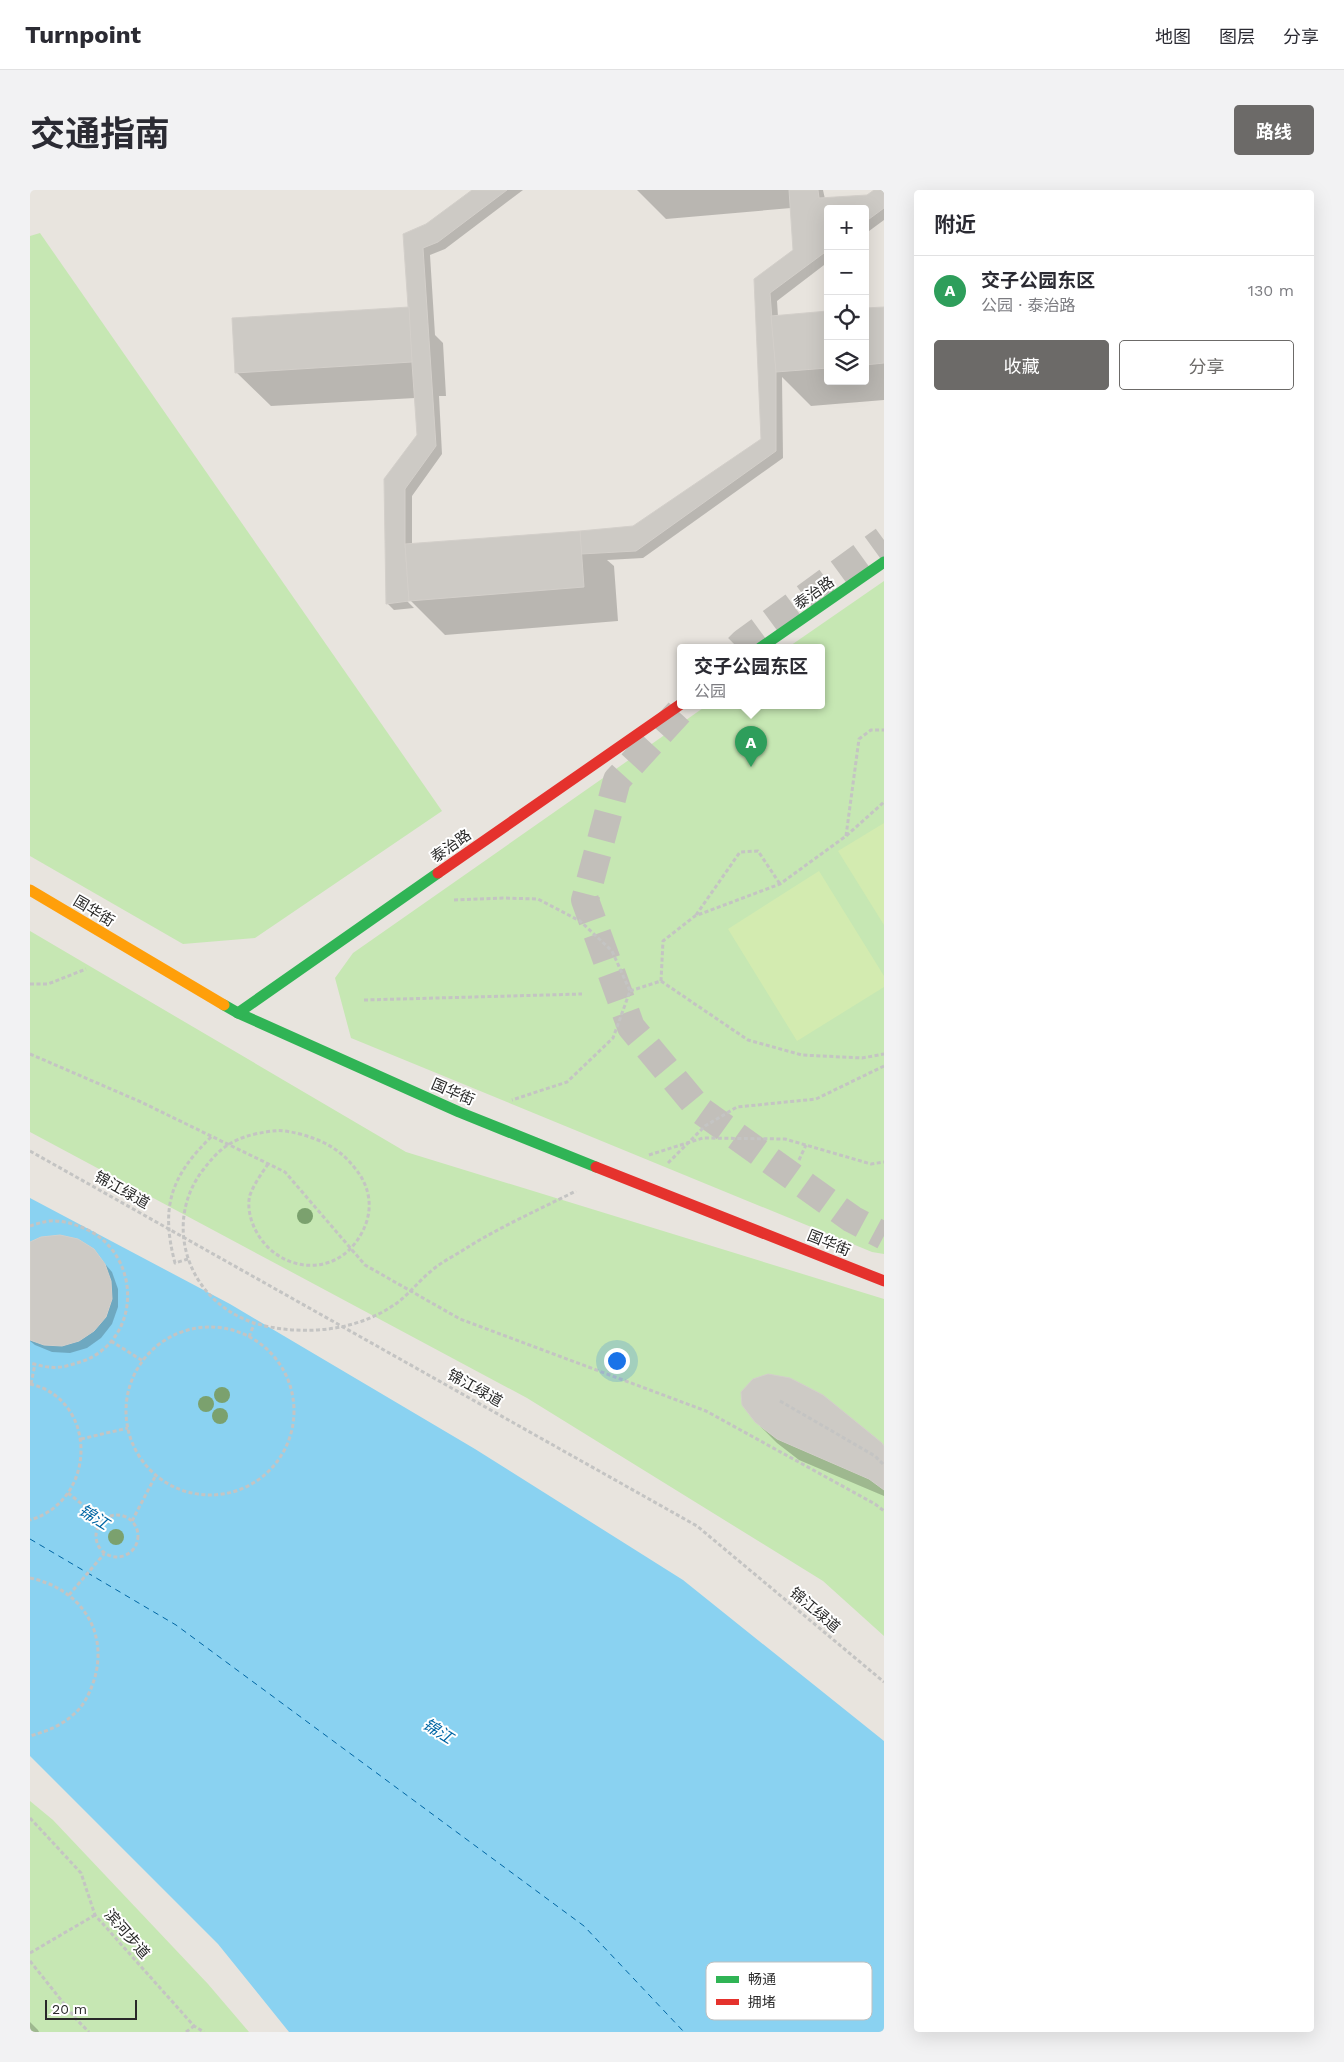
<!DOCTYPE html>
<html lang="zh">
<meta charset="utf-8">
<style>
body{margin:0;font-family:"Work Sans","Noto Sans SC",sans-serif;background:#f2f2f3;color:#2b2b33}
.controls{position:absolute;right:15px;top:15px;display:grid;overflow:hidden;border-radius:5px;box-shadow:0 5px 20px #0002}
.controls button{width:45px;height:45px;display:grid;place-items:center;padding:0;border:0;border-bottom:1px solid #e1e1e2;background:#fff;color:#2b2b33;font:25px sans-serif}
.scale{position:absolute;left:15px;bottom:12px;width:92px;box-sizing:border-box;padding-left:5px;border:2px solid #292929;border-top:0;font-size:14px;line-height:18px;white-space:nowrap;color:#292929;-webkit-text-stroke:4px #fff;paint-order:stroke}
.you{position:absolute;left:586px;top:1170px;width:18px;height:18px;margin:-12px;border:4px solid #fff;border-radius:50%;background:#1a73e8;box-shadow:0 0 0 8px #1a73e833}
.badge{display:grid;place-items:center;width:32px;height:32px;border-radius:50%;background:#6c6a68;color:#fff;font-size:16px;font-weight:700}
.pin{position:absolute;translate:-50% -41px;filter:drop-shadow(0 1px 2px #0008)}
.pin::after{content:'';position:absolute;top:26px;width:18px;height:15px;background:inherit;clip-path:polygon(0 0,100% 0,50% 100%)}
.popup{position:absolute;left:647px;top:454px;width:148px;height:65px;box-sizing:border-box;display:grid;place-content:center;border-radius:5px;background:#fff;filter:drop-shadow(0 1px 4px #0005);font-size:16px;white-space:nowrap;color:#7c7c81}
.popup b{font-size:19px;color:#2b2b33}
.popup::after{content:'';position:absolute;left:50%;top:100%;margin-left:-10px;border:10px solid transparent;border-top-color:#fff}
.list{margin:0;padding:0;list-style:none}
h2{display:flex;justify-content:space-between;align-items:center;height:65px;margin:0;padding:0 20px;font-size:21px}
h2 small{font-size:16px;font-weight:400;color:#7c7c81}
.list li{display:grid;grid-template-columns:32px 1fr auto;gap:15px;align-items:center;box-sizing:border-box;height:70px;padding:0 20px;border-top:1px solid #e1e1e2}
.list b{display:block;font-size:19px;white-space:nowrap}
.list p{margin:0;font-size:16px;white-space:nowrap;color:#7c7c81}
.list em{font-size:16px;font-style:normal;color:#7c7c81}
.actions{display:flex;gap:10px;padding:15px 20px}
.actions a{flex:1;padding:11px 0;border:1px solid #6c6a68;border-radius:5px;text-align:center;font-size:18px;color:#6c6a68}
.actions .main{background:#6c6a68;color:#fff}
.icon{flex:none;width:28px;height:28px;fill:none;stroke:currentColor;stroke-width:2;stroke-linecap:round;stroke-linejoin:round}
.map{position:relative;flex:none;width:854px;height:1842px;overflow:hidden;border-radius:5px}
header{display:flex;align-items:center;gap:30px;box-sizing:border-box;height:70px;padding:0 25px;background:#fff;border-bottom:1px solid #e1e1e2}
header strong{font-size:24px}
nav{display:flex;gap:28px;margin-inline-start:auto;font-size:18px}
.intro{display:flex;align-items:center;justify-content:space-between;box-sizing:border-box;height:120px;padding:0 30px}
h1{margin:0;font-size:35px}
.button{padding:12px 22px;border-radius:5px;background:#6c6a68;color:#fff;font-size:18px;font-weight:700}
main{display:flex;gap:30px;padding:0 30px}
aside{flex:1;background:#fff;border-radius:5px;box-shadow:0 5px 20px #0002}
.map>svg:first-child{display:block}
.green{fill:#c6e7b3}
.pitch{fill:#d3ebb0}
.water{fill:#8ad2f1}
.shadow{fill:#0003}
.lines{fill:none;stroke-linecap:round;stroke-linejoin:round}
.ferry{stroke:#0166a4;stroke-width:1;stroke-dasharray:6 5;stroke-linecap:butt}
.building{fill:#cdcac5;stroke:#d3cfca}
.secondary-tunnel{stroke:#c2bfba;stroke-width:28;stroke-dasharray:28 14;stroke-linecap:butt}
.path{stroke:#c4c4c3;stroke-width:3;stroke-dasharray:4 2.5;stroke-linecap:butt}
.fast{stroke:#30b455;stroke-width:11}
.slow{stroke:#ff9f0a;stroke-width:11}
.jam{stroke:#e5322d;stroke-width:11}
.tree{fill:#7ba16e}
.labels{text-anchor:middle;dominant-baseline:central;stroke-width:4;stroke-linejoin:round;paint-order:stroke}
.street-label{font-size:15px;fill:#292929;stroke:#fff}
.water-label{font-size:16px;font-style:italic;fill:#0166a4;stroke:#fff}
.key{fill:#fff;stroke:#bfbfbf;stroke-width:1}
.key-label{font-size:14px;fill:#292929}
</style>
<header>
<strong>Turnpoint</strong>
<nav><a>地图</a><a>图层</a><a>分享</a></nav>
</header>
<div class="intro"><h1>交通指南</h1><a class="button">路线</a></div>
<main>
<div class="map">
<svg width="854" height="1842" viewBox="0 0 854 1842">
<rect width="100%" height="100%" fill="#e8e4de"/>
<g class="green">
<path d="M10,43L412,621L225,748L153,754L0,666V46Z"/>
<path d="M854,391V1064L842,1062L321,848L305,788L323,763L676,516H791V458H757Z"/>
<path d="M0,741L376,962L854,1109V1446L793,1391L497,1208L0,942Z"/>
<path d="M0,1611L23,1630L178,1794L219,1842H0Z"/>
</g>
<g class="pitch">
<path d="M854,633V735L808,661Z"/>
<path d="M789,681L854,786V797L767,851L698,739Z"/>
</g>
<path class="water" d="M0,1008L200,1114L445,1259L653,1390L854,1551V1842H259L188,1754L0,1566Z"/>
<g class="shadow">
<path d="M444,0H493L415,59L400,65L405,145L413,153L416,206H409L412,264L382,306V355L604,338L732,250L725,89L764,60L761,18L636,29L607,0H793L795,9L838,6L846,0H854V30L835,44V19H798V72L747,111L748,127L798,123V191H835V119L854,118V210L781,216L752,187L753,268L613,368L577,370L584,376L588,431L415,445L380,410H376L384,418L364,420L357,413L356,289L388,246L385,208L241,216L206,182L380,118L397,35Z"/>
<path d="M0,1054L63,1060L82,1082L88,1099V1117L82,1134L71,1148L57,1158L40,1163L22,1162L5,1155L0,1151Z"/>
<path d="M726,1232L854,1257V1306L769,1270L747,1253Z"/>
<path d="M0,1832L8,1840L9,1842H0Z"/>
</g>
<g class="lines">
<path class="ferry" d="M0,1349L146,1435L554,1736L654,1842"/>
</g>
<g class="building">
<path d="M442,0H477L408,52L393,58L406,256L375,299V354L379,411L356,414L354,289L387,245L373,44L396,34Z"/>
<path d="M759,0H788L789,8L837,5L844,0H854V18L835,32V19H798V60L740,103L746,182V261L606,361L551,364L550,341L603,336L731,249L724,89L763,60Z"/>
<path d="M379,117L382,172L205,183L202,128Z"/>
<path d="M854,117V173L835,175V118Z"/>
<path d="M798,121V178L746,182L741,126Z"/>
<path d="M550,341L554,397L379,411L375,354Z"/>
<path d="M30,1045L48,1049L64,1059L75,1074L81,1091L82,1109L76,1127L64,1141L49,1151L32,1156L14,1155L0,1150V1052L11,1047Z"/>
<path d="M738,1184L760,1188L793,1205L852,1253L854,1256V1300L839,1289L747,1249L725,1232L712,1215L711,1202L723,1189Z"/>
</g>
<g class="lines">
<g class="secondary-tunnel">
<path d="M708,458L714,452L854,350"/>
<path d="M649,522L587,590L555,710L601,837L670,920L822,1029L854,1046"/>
</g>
<g class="path">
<path d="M816,646L829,549L841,540H854"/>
<path d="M424,710L473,708L508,709L550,731L582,761L600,801L583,848L537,892L482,910"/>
<path d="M666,725L710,662L728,661L750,694"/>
<path d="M631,791L718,850L772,865L832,868L854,864"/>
<path d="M0,794H18L56,779"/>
<path d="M600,801L631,791L633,751L665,726L750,694L816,646L854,612"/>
<path d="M334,810L552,804"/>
<path d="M0,864L111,912L255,982L335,1075L430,1129L676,1221L845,1314L854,1321"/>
<path d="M0,961L667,1336L854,1492"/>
<path d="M619,965L673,948L755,949L841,974L854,972"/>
<path d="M769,970L776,955"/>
<path d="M638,973L675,936L707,917L786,909L854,876"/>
<path d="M238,974C232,983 224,994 220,1005C217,1015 220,1029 225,1039C246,1082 304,1090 330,1046C344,1023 342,998 324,977C310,959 292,950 270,944C249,939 246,940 225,944C200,950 188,960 173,980C138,1025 151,1090 199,1121C219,1134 243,1139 266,1140C302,1142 337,1134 367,1113C379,1104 388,1092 400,1082C411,1072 426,1065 438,1057C472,1036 510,1019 546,1001"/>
<path d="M0,1036C6,1034 12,1032 19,1031C31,1030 45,1034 56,1039C110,1064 113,1145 56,1170C44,1174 31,1179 19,1177C13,1177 6,1174 0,1173"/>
<path d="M158,1069L145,1073C130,1016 141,986 182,946"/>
<circle cx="180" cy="1221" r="84"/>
<path d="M219,1147L224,1134"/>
<path d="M81,1151L113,1171"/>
<path d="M0,1194C68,1209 68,1310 0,1330"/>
<path d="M1,1194L5,1174"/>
<path d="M750,1211L845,1266L854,1275"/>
<path d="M51,1249L98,1238"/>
<path d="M38,1303L72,1330"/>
<circle cx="87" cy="1346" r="21"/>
<path d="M102,1331L126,1285"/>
<path d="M0,1388C48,1398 78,1438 65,1487C61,1500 55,1515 44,1524C31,1536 17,1541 0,1546"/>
<path d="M39,1405L74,1364"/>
<path d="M0,1628L51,1683L65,1725L164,1836L174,1842"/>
<path d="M0,1763L65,1725"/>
<path d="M0,1771L47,1830L59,1842"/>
<path d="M156,1842L164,1836"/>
</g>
<g class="fast">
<path d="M730,458L854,372"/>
<path d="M194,815L208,823L429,922L566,977"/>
<path d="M208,823L408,683"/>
</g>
<path class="slow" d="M0,700L194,815"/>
<g class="jam">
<path d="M408,683L651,514"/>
<path d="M566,977L854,1091"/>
</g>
</g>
<g class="tree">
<circle cx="275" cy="1026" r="8"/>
<circle cx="192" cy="1205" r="8"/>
<circle cx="176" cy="1214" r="8"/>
<circle cx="190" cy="1226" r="8"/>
<circle cx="86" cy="1347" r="8"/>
</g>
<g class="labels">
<g class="street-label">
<text transform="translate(784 403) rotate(-35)">泰治路</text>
<text transform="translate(421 656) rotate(-35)">泰治路</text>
<text transform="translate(64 721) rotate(31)">国华街</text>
<text transform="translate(423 902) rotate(23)">国华街</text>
<text transform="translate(92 1000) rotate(29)">锦江绿道</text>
<text transform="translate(799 1053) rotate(22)">国华街</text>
<text transform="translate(445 1198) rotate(29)">锦江绿道</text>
<text transform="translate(785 1420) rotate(40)">锦江绿道</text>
<text transform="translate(97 1744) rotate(49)">滨河步道</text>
</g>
<g class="water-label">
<text transform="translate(64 1327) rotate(32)">锦江</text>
<text transform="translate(408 1541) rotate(32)">锦江</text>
</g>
</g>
<rect x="676" y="1772" width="166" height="58" rx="8" class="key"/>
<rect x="686" y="1786" width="23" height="7" fill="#30b455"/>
<rect x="686" y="1809" width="23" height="6" fill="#e5322d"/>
<g class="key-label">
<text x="718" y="1794">畅通</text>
<text x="718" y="1817">拥堵</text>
</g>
</svg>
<div class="controls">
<button>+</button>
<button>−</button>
<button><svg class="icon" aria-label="locate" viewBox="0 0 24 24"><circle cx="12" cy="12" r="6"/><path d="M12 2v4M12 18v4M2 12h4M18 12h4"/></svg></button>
<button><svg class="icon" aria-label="layers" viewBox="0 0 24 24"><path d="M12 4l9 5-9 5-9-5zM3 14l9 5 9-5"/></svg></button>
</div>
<div class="scale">20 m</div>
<div class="you"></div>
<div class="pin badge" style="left:721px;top:577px;background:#2e9e5b">A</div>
<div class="popup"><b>交子公园东区</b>公园</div>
</div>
<aside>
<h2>附近<small></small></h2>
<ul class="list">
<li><span class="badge" style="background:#2e9e5b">A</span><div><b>交子公园东区</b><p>公园 · 泰治路</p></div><em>130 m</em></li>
</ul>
<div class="actions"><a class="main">收藏</a><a>分享</a></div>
</aside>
</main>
